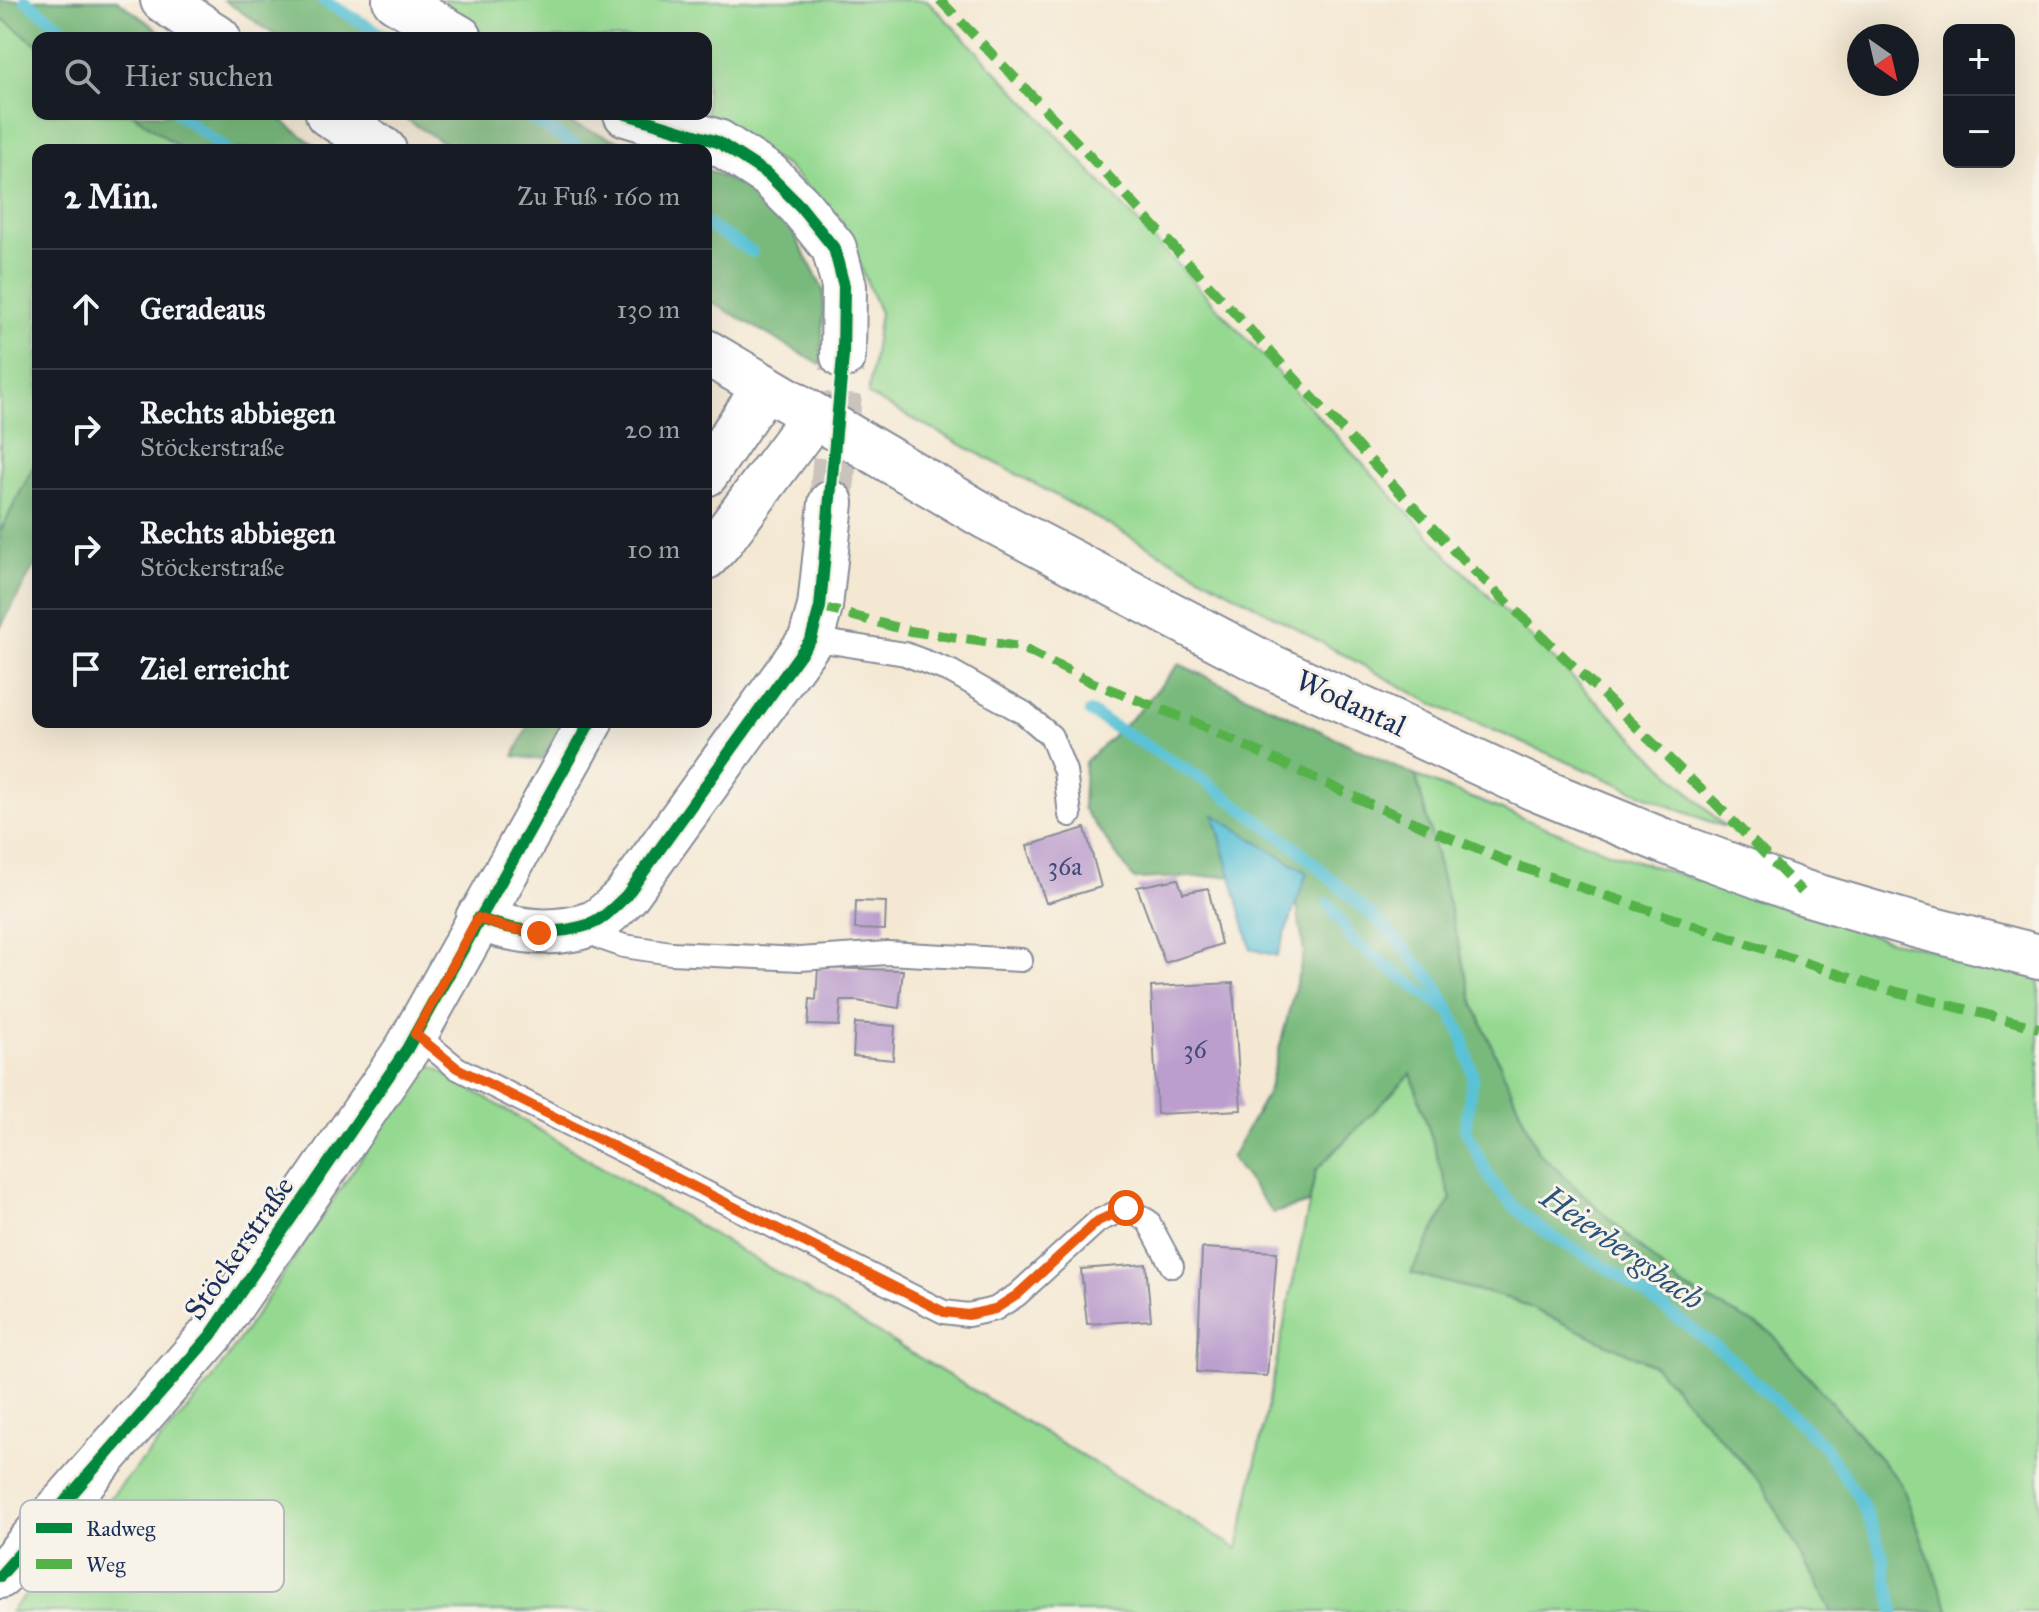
<!DOCTYPE html>
<html lang="de">
<meta charset="utf-8">
<style>
body{margin:0;font-family:"IM FELL Great Primer",serif;background:#20242c;color:#f1f3f6}
.controls{position:absolute;right:24px;top:24px;display:grid;overflow:hidden;border-radius:16px;box-shadow:0 8px 32px #0002}
.controls button{width:72px;height:72px;display:grid;place-items:center;padding:0;border:0;border-bottom:2px solid #363941;background:#171b24;color:#f1f3f6;font:40px sans-serif}
.compass{position:absolute;left:1847px;top:24px;width:72px;height:72px;border-radius:50%;background:#171b24;box-shadow:0 8px 32px #0002;rotate:146deg}
.stop{position:absolute;width:24px;height:24px;margin:-18px;border:6px solid #ea580c;border-radius:50%;background:#fff}
.stop.end{background:#ea580c;border-color:#fff;box-shadow:0 2px 8px #0008}
.list{margin:0;padding:0;list-style:none}
h2{display:flex;justify-content:space-between;align-items:center;height:104px;margin:0;padding:0 32px;font-size:34px}
h2 small{font-size:26px;font-weight:400;color:#9ea1a6}
.list li{display:grid;grid-template-columns:52px 1fr auto;gap:24px;align-items:center;box-sizing:border-box;height:120px;padding:0 32px;border-top:2px solid #363941}
.list b{display:block;font-size:30px;white-space:nowrap}
.list p{margin:0;font-size:26px;white-space:nowrap;color:#9ea1a6}
.list em{font-size:26px;font-style:normal;color:#9ea1a6}
.icon{flex:none;width:44px;height:44px;fill:none;stroke:currentColor;stroke-width:2;stroke-linecap:round;stroke-linejoin:round}
.map{position:relative;flex:none;width:2039px;height:1612px;overflow:hidden}
.search{position:absolute;background:#171b24;box-shadow:0 8px 32px #0002;left:32px;top:32px;width:680px;height:88px;display:flex;align-items:center;gap:20px;box-sizing:border-box;padding:0 28px;border-radius:16px;color:#9ea1a6;font-size:30px}
.panel{position:absolute;background:#171b24;box-shadow:0 8px 32px #0002;left:32px;top:144px;width:680px;height:584px;border-radius:16px}
.map>svg:first-child{display:block}
.green{fill:#95d991;stroke:#588478;stroke-width:2}
.forest{fill:#78b97b;stroke:#4a746c;stroke-width:2}
.water{fill:#5ac2d7;stroke:#3a789a;stroke-width:2}
.lines{fill:none;stroke-linecap:round;stroke-linejoin:round}
.stream{stroke:#5ac2d7;stroke-width:12}
.building{fill:#bb9ece}
.street-tunnel{stroke:#c9c3bc;stroke-width:44;stroke-dasharray:44 22;stroke-linecap:butt}
.lane-casing{stroke:#888c98;stroke-width:26}
.street-casing{stroke:#888c98;stroke-width:48}
.secondary-casing{stroke:#888c98;stroke-width:48}
.lane{stroke:#fff;stroke-width:22}
.street{stroke:#fff;stroke-width:44}
.secondary{stroke:#fff;stroke-width:44}
.quiet{stroke:#55b248;stroke-width:10;stroke-dasharray:20 10;stroke-linecap:butt}
.cycleway-casing{stroke:#f7f3e8;stroke-width:17}
.cycleway{stroke:#00873e;stroke-width:12}
.route{stroke:#ea580c;stroke-width:10}
.labels{text-anchor:middle;dominant-baseline:central;stroke-width:6;stroke-linejoin:round;paint-order:stroke}
.number-label{font-size:26px;fill:#434b7a}
.street-label{font-size:30px;fill:#1b2f5e;stroke:#f7f3e8}
.water-label{font-size:32px;font-style:italic;fill:#2b547c;stroke:#f7f3e8}
.key{fill:#f7f3e8;stroke:#b5b8bf;stroke-width:2}
.key-label{font-size:22px;fill:#1b2f5e}
</style>
<div class="map">
<svg width="2039" height="1612" viewBox="0 0 2039 1612">
<rect width="100%" height="100%" fill="#f7f3e8"/>
<filter id="ink" filterUnits="userSpaceOnUse"><feTurbulence type="fractalNoise" baseFrequency=".0125" numOctaves="2"/><feDisplacementMap in="SourceGraphic" scale="16" xChannelSelector="R" yChannelSelector="G"/><feConvolveMatrix kernelMatrix="1 2 1 2 8 2 1 2 1" color-interpolation-filters="sRGB"/></filter>
<filter id="wash" filterUnits="userSpaceOnUse"><feTurbulence type="fractalNoise" baseFrequency=".006" numOctaves="4" result="noise"/><feDisplacementMap in="SourceGraphic" scale="32" xChannelSelector="R" yChannelSelector="G"/><feGaussianBlur stdDeviation="1.8" result="paint"/><feColorMatrix in="noise" values="0 0 0 0 0 0 0 0 0 0 0 0 0 0 0 0 0 1.4 0 .05"/><feComposite in="paint" operator="in"/></filter>
<g filter="url(#wash)">
<rect width="100%" height="100%" fill="#f4e8d3"/>
<g class="green">
<path d="M419,0H927L1029,105L1451,559L1725,827L1679,810L1433,704L1024,478L868,395L880,313L842,222L785,165L683,114H706V38H484Z"/>
<path d="M0,17L38,45V114H133L183,150H38V458L0,532Z"/>
<path d="M1416,776L1611,853L1891,941L2039,971V1612H1949L1901,1483L1769,1331L1681,1286L1538,1152L1474,1005Z"/>
<path d="M426,1062L1238,1549L1316,1170L1411,1073L1451,1199L1411,1273L1514,1300L1655,1366L1762,1484L1832,1612H10L208,1386Z"/>
</g>
<g class="forest">
<path d="M0,0H117L169,38H38V45L0,17Z"/>
<path d="M224,0H328L390,38H279Z"/>
<path d="M133,114H273L321,150H183Z"/>
<path d="M398,114H544L644,150H455Z"/>
<path d="M706,169L750,190L791,228L824,291L821,365L706,299Z"/>
<path d="M38,458V559L0,628V532Z"/>
<path d="M1179,664L1416,776L1474,1005L1538,1152L1681,1286L1769,1331L1901,1483L1949,1612H1832L1762,1484L1655,1366L1514,1300L1411,1273L1451,1199L1411,1074L1316,1170L1309,1203L1273,1213L1231,1158L1268,1092L1304,953L1293,878L1224,876L1134,879L1083,808L1085,762L1140,710Z"/>
<path d="M530,722H562L542,760L514,756Z"/>
</g>
<path class="water" d="M1214,815L1307,873L1277,956L1251,949Z"/>
<g class="lines">
<g class="stream">
<path d="M25,0L76,38"/>
<path d="M322,0L389,38"/>
<path d="M178,114L227,150"/>
<path d="M523,114L583,150"/>
<path d="M706,224L752,252"/>
<path d="M1090,712L1202,779L1299,850L1388,930L1435,983L1462,1034L1473,1076L1465,1129L1492,1182L1514,1207L1545,1232L1619,1275L1727,1355L1824,1446L1861,1501L1882,1553L1894,1612"/>
<path d="M1328,903L1354,942L1446,1009"/>
</g>
</g>
<g id="blocks">
<g class="building">
<path d="M1085,828L1101,887L1046,903L1027,846Z"/>
<path d="M1178,879L1183,893L1208,888L1221,944L1165,963L1137,887Z"/>
<path d="M856,901L886,902L885,930L855,929Z"/>
<path d="M818,968L903,970L899,1008L857,1001H841L839,1026L808,1025L810,999L816,1000Z"/>
<path d="M1233,983L1241,1110L1157,1114L1151,987Z"/>
<path d="M855,1023L895,1026L893,1060L853,1056Z"/>
<path d="M1202,1248L1277,1252L1267,1376L1197,1372Z"/>
<path d="M1146,1264L1151,1320L1087,1324L1081,1269Z"/>
</g>
</g>
</g>
<g filter="url(#ink)">
<use href="#blocks" fill-opacity="0" stroke="#888c98" stroke-width="2"/>
<g class="lines">
<path class="street-tunnel" d="M831,503L843,356"/>
<defs>
<g id="lane">
<path d="M811,639L905,654L952,672L1024,713L1051,736L1065,771L1070,815"/>
<path d="M593,923L601,938L624,946L671,953L800,959L887,953L1021,960"/>
<path d="M415,1034L457,1068L944,1312L968,1315L995,1309L1017,1295L1098,1221L1126,1208L1148,1221L1172,1266"/>
</g>
<g id="street">
<path d="M395,0L460,38"/>
<path d="M626,114L718,142L769,175L800,206L834,248L844,286L843,356"/>
<path d="M478,918C515,932 553,937 591,924C603,920 616,905 626,896L811,639L820,607L831,503"/>
</g>
<g id="secondary">
<path d="M163,0L218,38"/>
<path d="M328,114L384,150"/>
<path d="M706,352L986,517L1267,665L1534,788L1661,840L1802,892L1914,925L2039,957"/>
<path d="M706,474L764,388"/>
<path d="M706,557L720,542L813,417"/>
<path d="M0,1576L211,1335L407,1049L590,722"/>
</g>
</defs>
<use href="#lane" class="lane-casing"/>
<use href="#street" class="street-casing"/>
<use href="#secondary" class="secondary-casing"/>
<use href="#lane" class="lane"/>
<use href="#street" class="street"/>
<use href="#secondary" class="secondary"/>
<g class="quiet">
<path d="M940,0L1086,152L1455,552L1714,802L1802,892"/>
<path d="M820,607L910,631L1020,647L1091,682L1196,723L1370,804L1518,866L1874,986L2039,1028"/>
</g>
<defs>
<g id="cycleway">
<path d="M478,918C515,932 553,937 591,924C603,920 616,905 626,896L811,639L820,607L843,356L844,286L834,248L800,206L769,175L718,142L626,114"/>
<path d="M0,1576L211,1335L407,1049L590,722"/>
</g>
</defs>
<use href="#cycleway" class="cycleway-casing"/>
<use href="#cycleway" class="cycleway"/>
</g>
</g>
<g class="lines" filter="url(#ink)">
<path class="route" d="M539,933L503,927L478,918L415,1034L457,1068L944,1312L968,1315L995,1309L1017,1295L1098,1221L1126,1208"/>
</g>
<g class="labels">
<g class="number-label">
<text x="1065" y="866">36a</text>
<text x="1195" y="1049">36</text>
</g>
<g class="street-label">
<text transform="translate(1351 703) rotate(25)">Wodantal</text>
<text transform="translate(239 1248) rotate(-55)">Stöckerstraße</text>
</g>
<g class="water-label">
<text transform="translate(1622 1248) rotate(35)">Heierbergsbach</text>
</g>
</g>
<rect x="20" y="1500" width="264" height="92" rx="12" class="key"/>
<rect x="36" y="1523" width="36" height="10" fill="#00873e"/>
<rect x="36" y="1559" width="36" height="10" fill="#55b248"/>
<g class="key-label">
<text x="86" y="1536">Radweg</text>
<text x="86" y="1572">Weg</text>
</g>
</svg>
<div class="controls">
<button>+</button>
<button>−</button>
</div>
<svg class="compass" viewBox="-18 -18 36 36"><path d="M0-13l5 13h-10z" fill="#e53935"/><path d="M0 13l5-13h-10z" fill="#9ea1a6"/></svg>
<div class="stop" style="left:1126px;top:1208px"></div>
<div class="stop end" style="left:539px;top:933px"></div>
<div class="search"><svg class="icon" aria-label="search" viewBox="0 0 24 24"><circle cx="10" cy="10" r="6"/><path d="M15 15l6 6"/></svg>Hier suchen</div>
<section class="panel">
<h2>2 Min.<small>Zu Fuß · 160 m</small></h2>
<ul class="list">
<li><svg class="icon" aria-label="ahead" viewBox="0 0 24 24"><path d="M12 20V5M6 11l6-6 6 6"/></svg><div><b>Geradeaus</b></div><em>130 m</em></li>
<li><svg class="icon" aria-label="right" viewBox="0 0 24 24"><path d="M7 20v-9h11M14 6l5 5-5 5"/></svg><div><b>Rechts abbiegen</b><p>Stöckerstraße</p></div><em>20 m</em></li>
<li><svg class="icon" aria-label="right" viewBox="0 0 24 24"><path d="M7 20v-9h11M14 6l5 5-5 5"/></svg><div><b>Rechts abbiegen</b><p>Stöckerstraße</p></div><em>10 m</em></li>
<li><svg class="icon" aria-label="arrive" viewBox="0 0 24 24"><path d="M6 21V4h12l-3 4 3 4H6"/></svg><div><b>Ziel erreicht</b></div></li>
</ul>
</section>
</div>
